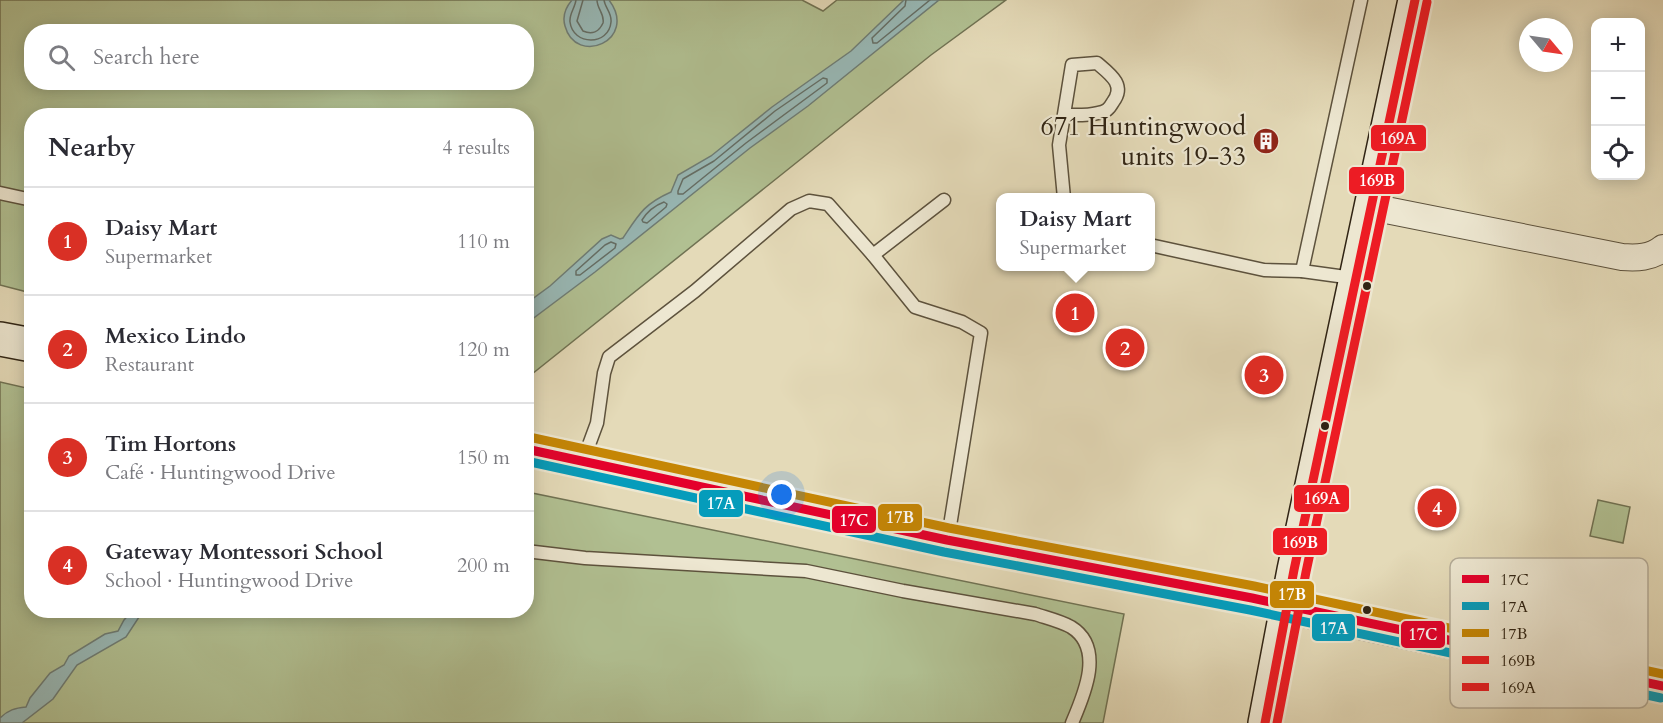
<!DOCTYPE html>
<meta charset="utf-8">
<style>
body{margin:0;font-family:Cardo,serif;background:#f2f2f3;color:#2b2b33}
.controls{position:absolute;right:18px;top:18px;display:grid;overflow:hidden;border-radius:12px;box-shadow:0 3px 15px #0003}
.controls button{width:54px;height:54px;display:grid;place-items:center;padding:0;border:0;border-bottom:2px solid #e1e1e2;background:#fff;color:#2b2b33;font:30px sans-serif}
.compass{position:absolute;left:1519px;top:18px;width:54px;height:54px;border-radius:50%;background:#fff;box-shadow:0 3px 15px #0003;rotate:119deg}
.you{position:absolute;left:782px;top:495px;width:21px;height:21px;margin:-15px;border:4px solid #fff;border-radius:50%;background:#1a73e8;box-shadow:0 0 0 9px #1a73e833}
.badge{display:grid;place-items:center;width:39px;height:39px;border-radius:50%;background:#d93025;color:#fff;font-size:20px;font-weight:700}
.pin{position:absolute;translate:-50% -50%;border:3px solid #fff;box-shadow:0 2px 6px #0006}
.popup{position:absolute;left:996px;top:193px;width:159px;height:78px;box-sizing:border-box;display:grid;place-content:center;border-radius:12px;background:#fff;filter:drop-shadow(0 2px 4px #0005);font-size:20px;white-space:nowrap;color:#7c7c81}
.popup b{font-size:22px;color:#2b2b33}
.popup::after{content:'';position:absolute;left:50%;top:100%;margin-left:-12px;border:12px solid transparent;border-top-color:#fff}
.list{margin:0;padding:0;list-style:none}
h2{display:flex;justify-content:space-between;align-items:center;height:78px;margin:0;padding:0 24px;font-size:26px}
h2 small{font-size:20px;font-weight:400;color:#7c7c81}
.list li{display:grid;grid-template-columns:39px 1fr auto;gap:18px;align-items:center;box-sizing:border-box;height:108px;padding:0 24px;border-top:2px solid #e1e1e2}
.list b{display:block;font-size:22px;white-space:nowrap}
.list p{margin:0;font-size:20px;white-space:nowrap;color:#7c7c81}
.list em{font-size:20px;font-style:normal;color:#7c7c81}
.icon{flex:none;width:33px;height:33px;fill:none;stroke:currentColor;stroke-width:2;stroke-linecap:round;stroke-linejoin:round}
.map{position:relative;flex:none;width:1663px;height:723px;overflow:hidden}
.search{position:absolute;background:#fff;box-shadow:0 3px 15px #0003;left:24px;top:24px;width:510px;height:66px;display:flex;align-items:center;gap:15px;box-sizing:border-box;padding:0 21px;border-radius:24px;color:#7c7c81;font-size:22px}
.panel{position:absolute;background:#fff;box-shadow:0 3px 15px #0003;left:24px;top:108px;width:510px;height:510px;border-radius:24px}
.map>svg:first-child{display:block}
.green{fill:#b1c092;stroke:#707253;stroke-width:1.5;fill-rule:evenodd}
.water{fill:#98b9b7;stroke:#6e7d76;stroke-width:1.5}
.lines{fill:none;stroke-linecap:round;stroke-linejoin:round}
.shore{stroke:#646e66;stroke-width:1.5}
.lane-casing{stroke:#5d523d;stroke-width:15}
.street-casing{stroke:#5d523d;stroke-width:28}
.secondary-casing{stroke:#302414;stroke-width:36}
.lane{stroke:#ede7d1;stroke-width:12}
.street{stroke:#ede7d1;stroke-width:26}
.secondary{stroke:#ede7d1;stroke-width:33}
.bus-1-casing{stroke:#ede7d1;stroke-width:14}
.bus-2-casing{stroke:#ede7d1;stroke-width:14}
.bus-3-casing{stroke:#ede7d1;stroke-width:14}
.bus-4-casing{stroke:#ede7d1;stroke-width:14}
.bus-5-casing{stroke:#ede7d1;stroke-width:14}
.bus-1{stroke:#e4002b;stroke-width:9}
.bus-2{stroke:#059cbb;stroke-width:9}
.bus-3{stroke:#c58605;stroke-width:9}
.bus-4{stroke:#ed1c24;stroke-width:9}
.bus-5{stroke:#ed1c24;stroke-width:9}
.bus-dot{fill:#302414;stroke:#ede7d1;stroke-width:2}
.labels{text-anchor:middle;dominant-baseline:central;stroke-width:4.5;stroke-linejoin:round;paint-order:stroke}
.poi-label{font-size:26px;fill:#302414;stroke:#ede7d1;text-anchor:end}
.key{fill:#ede7d1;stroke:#b4ac98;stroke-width:1.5}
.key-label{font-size:16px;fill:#302414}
.line-badge{stroke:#ede7d1;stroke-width:2}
.badge-label{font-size:16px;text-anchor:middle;font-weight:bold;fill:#fff}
</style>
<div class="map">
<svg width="1663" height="723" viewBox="0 0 1663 723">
<rect width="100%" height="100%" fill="#e4dab8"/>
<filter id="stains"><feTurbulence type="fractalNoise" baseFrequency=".00333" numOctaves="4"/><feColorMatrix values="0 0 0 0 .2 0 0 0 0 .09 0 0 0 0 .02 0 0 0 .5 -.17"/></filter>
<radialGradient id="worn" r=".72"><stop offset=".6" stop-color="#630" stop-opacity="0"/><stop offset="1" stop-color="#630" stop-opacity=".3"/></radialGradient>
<g class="green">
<path d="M0,0H802L823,11L837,0H1006L931,55L527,378L526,116H32L31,293L0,285ZM32,32H526V82H32Z"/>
<path d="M0,382L31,389L32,610H526L527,492L1124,614L1103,723H0Z"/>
<path d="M1598,500L1630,507L1623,543L1590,536Z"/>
</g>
<g class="water">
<path d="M572,0H609C639,40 576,67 565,26C562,16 566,7 572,0Z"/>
<path d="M904,0H939L808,106L750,148L595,272L527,323V303L550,286L602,239L611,235L620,239L623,238C639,214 644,204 671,192L678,175L711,156L772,107L851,51Z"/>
<path d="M132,611H143L126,637L77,665L53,699L22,723H0V718C8,710 15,708 26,707L30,698L50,673L64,665L69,656L105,634L118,631L124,620Z"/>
</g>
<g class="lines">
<g class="shore">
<path d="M576,0C575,8 569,14 570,22C573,46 609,46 611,22C612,13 605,8 604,0"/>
<path d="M583,0L577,21L583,31C592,35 599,32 603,23C605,14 597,9 597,0"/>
<path d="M906,0L905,6L872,38L873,43H877L930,0"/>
<path d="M823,78L827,79V83L746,143L683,194H678V191L683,179L714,161L775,111Z"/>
<path d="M664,202L667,204L666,207L647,223L643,222L642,220C647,212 656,205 664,202Z"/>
<path d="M611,242L616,244L615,248L580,275H576V271L605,245Z"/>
</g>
<defs>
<g id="lane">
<path d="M1064,115C1075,115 1087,116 1098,113C1106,112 1109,109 1113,102C1126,85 1110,74 1097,63L1072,65L1059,145L1064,198"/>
<path d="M0,193L32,200"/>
<path d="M1150,245L1264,270L1302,271"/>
<path d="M873,255L944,200"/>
<path d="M1353,278L1302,271L1361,0"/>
<path d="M583,461L597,423L604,373L609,357L695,291L791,209L809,201L828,204L873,255L915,307L962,322L981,333L948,538"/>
<path d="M526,551L585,558L806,571L903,591L1035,614C1047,618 1060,621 1071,627C1105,648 1084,695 1072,723"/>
</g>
<path id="street" d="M1371,207L1622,257C1637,258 1651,258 1663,248"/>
<g id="secondary">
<path d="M0,339L32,345"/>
<path d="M526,449L947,540L1252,598L1326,615L1663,686"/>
<path d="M1265,723L1294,570L1415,0"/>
</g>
</defs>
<use href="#lane" class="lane-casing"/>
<use href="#street" class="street-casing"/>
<use href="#secondary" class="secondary-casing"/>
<use href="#lane" class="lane"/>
<use href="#street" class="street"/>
<use href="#secondary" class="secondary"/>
<defs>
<path id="bus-1" d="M526,449L947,540L1252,598L1663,686"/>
<path id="bus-2" d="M526,461L944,552L1250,610L1661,698"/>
<path id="bus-3" d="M529,437L949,528L1254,586L1663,674"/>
<path id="bus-4" d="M1265,723L1294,570L1415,0"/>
<path id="bus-5" d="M1277,723L1306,572L1427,2"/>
</defs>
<use href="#bus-1" class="bus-1-casing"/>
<use href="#bus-2" class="bus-2-casing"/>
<use href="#bus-3" class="bus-3-casing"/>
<use href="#bus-4" class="bus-4-casing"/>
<use href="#bus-5" class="bus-5-casing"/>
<use href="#bus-1" class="bus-1"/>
<use href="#bus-2" class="bus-2"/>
<use href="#bus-3" class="bus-3"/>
<use href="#bus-4" class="bus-4"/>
<use href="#bus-5" class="bus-5"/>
</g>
<defs>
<symbol id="building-disc" viewBox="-11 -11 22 22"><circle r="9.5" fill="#8f2418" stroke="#ede7d1"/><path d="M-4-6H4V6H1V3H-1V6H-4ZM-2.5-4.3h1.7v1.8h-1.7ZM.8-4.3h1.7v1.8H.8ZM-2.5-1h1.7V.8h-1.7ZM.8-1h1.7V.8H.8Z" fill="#fff"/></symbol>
</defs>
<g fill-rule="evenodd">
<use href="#building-disc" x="1251" y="126" width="30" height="30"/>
</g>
<g class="bus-dot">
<circle cx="1367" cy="286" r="5"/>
<circle cx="1325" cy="426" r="5"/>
<circle cx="1367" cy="610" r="5"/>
</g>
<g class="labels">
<g class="poi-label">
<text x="1246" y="126">671 Huntingwood<tspan x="1246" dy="30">units 19-33</tspan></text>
</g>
</g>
<rect x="1450" y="558" width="198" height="150" rx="9" class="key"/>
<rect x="1462" y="575" width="27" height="8" fill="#e4002b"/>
<rect x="1462" y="602" width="27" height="8" fill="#059cbb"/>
<rect x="1462" y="629" width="27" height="8" fill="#c58605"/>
<rect x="1462" y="656" width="27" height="8" fill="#ed1c24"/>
<rect x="1462" y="683" width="27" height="8" fill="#ed1c24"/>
<g class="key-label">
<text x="1500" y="585">17C</text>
<text x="1500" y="612">17A</text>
<text x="1500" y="639">17B</text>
<text x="1500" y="666">169B</text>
<text x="1500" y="693">169A</text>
</g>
<g class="line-badge">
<rect x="1370" y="124" width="57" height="28" rx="6" fill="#ed1c24"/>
<rect x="1348" y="166" width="57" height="29" rx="6" fill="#ed1c24"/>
<rect x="1293" y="484" width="57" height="29" rx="6" fill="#ed1c24"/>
<rect x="698" y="489" width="46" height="29" rx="6" fill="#059cbb"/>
<rect x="877" y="503" width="46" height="29" rx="6" fill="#c58605"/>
<rect x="831" y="505" width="46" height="29" rx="6" fill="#e4002b"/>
<rect x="1272" y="527" width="56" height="29" rx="6" fill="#ed1c24"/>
<rect x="1269" y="580" width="46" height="29" rx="6" fill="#c58605"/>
<rect x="1311" y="613" width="45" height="29" rx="6" fill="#059cbb"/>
<rect x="1400" y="620" width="46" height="29" rx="6" fill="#e4002b"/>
</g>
<g class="badge-label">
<text x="1398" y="144">169A</text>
<text x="1377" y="186">169B</text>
<text x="1322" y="504">169A</text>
<text x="721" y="509">17A</text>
<text x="900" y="523">17B</text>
<text x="854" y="526">17C</text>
<text x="1300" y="548">169B</text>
<text x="1292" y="600">17B</text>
<text x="1334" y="634">17A</text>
<text x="1423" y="640">17C</text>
</g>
<rect width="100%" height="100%" filter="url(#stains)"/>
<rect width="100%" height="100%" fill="url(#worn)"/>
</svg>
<div class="controls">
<button>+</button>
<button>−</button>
<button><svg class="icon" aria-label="locate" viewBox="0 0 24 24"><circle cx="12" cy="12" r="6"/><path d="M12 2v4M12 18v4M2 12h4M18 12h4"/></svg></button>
</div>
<svg class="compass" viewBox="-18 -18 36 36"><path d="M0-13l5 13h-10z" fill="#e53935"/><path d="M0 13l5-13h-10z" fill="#7c7c81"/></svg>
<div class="you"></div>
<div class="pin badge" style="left:1075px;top:313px">1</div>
<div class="popup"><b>Daisy Mart</b>Supermarket</div>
<div class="pin badge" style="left:1125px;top:348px">2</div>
<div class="pin badge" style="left:1264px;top:375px">3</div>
<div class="pin badge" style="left:1437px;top:508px">4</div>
<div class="search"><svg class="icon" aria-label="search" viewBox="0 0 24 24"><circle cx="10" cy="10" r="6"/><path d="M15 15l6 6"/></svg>Search here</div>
<section class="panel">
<h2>Nearby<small>4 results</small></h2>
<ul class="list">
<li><span class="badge">1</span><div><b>Daisy Mart</b><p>Supermarket</p></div><em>110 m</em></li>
<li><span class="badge">2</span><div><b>Mexico Lindo</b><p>Restaurant</p></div><em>120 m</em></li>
<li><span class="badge">3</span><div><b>Tim Hortons</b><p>Café · Huntingwood Drive</p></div><em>150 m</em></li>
<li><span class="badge">4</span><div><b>Gateway Montessori School</b><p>School · Huntingwood Drive</p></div><em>200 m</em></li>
</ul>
</section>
</div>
